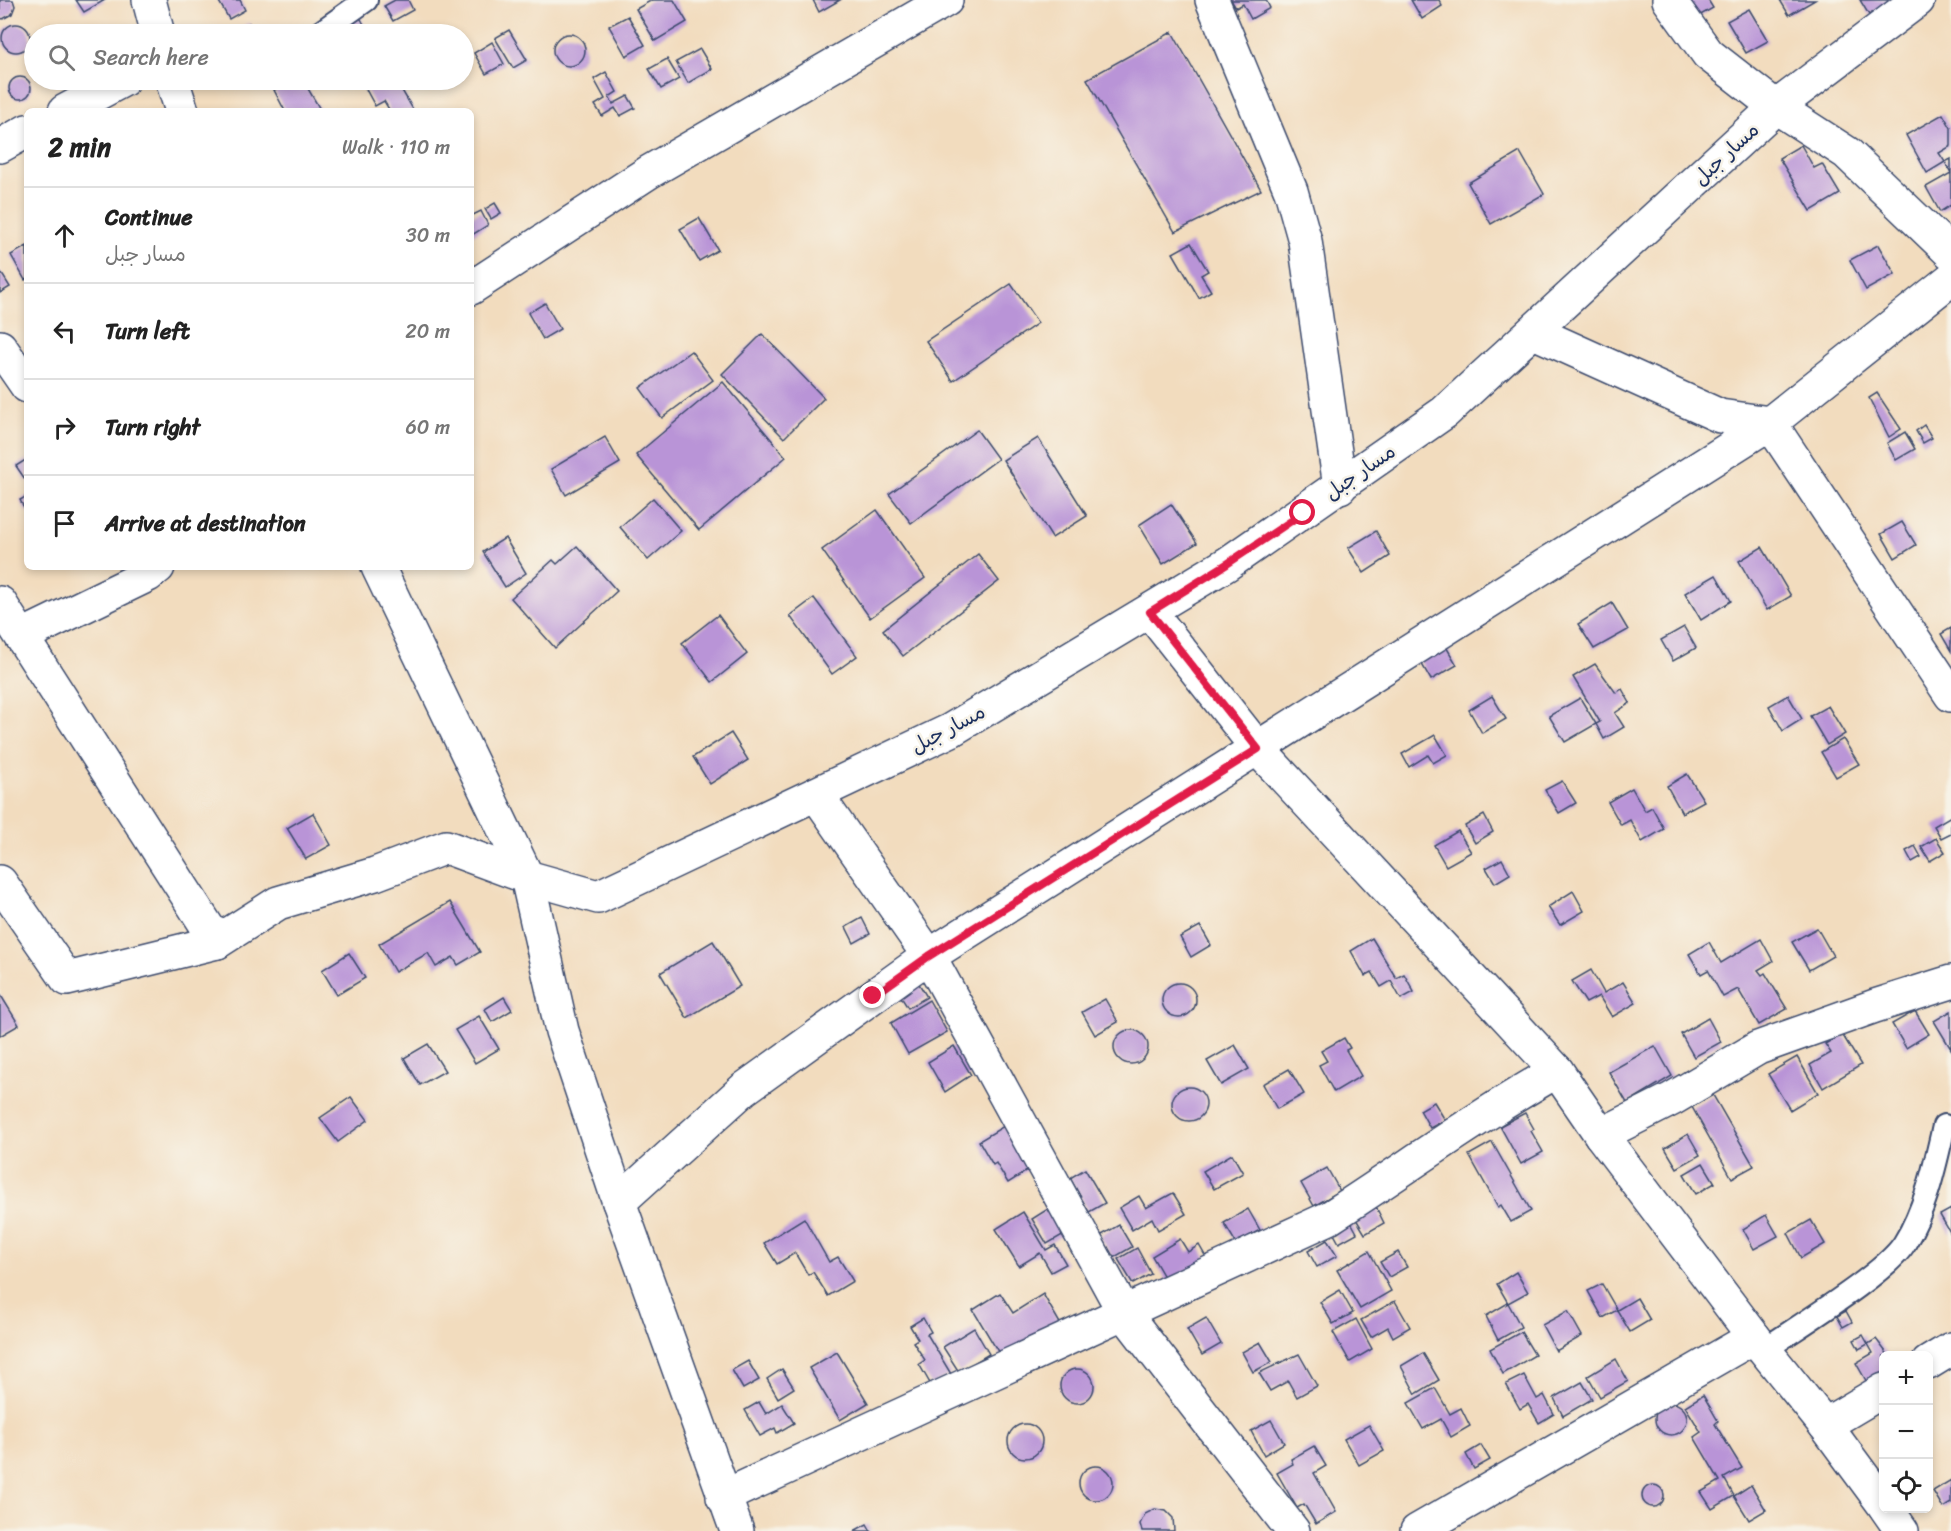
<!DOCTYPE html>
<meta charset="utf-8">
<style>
body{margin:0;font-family:Sriracha,"Playpen Sans Arabic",sans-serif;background:#f6f6f6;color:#222}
.controls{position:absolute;right:18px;bottom:18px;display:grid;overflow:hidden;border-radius:9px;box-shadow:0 3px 9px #0003}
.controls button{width:54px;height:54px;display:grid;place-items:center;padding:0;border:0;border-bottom:2px solid #e0e0e0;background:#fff;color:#222;font:30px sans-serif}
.stop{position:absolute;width:18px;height:18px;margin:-14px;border:4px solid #e11d48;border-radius:50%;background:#fff}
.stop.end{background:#e11d48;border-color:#fff;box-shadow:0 2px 6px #0008}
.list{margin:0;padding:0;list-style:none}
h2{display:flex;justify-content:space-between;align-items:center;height:78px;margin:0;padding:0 24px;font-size:26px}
h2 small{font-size:20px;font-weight:400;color:#767676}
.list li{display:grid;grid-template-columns:39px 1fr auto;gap:18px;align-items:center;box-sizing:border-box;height:96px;padding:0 24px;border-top:2px solid #e0e0e0}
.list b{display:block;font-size:22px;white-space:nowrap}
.list p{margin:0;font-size:20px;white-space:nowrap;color:#767676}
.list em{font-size:20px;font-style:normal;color:#767676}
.icon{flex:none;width:33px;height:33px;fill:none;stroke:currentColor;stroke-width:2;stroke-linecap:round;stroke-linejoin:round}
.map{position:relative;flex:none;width:1951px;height:1531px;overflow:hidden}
.search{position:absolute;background:#fff;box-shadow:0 3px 9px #0003;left:24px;top:24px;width:450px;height:66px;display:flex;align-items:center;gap:15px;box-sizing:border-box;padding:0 21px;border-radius:33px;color:#767676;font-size:22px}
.panel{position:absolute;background:#fff;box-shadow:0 3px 9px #0003;left:24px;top:108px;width:450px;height:462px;border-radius:9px}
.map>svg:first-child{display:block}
.building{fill:#b994d7}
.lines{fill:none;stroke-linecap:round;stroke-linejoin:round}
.lane-casing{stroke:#3b496c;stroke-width:26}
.street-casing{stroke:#3b496c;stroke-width:36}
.lane{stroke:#fff;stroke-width:22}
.street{stroke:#fff;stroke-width:33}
.route{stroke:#e11d48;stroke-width:8}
.labels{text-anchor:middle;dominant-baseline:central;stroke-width:5;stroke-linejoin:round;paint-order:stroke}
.street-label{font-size:20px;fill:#1b2f5e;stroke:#f7f3e8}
</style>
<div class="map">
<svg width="1951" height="1531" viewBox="0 0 1951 1531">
<rect width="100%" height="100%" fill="#f7f3e8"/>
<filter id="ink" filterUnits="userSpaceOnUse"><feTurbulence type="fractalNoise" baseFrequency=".0167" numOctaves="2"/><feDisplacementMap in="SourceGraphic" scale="12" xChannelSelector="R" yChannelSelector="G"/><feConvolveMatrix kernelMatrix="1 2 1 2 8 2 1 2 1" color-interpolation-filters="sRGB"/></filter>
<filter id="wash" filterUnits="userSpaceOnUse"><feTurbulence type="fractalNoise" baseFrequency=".008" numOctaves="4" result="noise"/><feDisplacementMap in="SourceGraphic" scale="24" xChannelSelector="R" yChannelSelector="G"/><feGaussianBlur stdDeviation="1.35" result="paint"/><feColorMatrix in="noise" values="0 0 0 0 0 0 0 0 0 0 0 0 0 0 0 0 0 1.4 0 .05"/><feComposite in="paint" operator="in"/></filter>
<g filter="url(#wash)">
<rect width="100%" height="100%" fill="#f2dcbe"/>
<g id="blocks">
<g class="building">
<path d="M0,0H13L15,6L12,14L3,19L0,18Z"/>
<path d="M76,0H105L84,12Z"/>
<path d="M218,0H240L245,10L229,19Z"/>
<path d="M395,0H408L413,10L393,21L384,6Z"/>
<path d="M652,0H674L687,22L655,41L636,9Z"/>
<path d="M813,0H840L819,12Z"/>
<path d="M1231,0H1266L1270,8L1251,19L1243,4L1236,8Z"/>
<path d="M1411,0H1439L1442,6L1422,19Z"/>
<path d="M1678,0H1708L1713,8L1690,21Z"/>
<path d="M1780,0H1815L1789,15Z"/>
<path d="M1860,0H1888L1890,3L1869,15Z"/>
<path d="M1749,9L1768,41L1746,53L1727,21Z"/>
<path d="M628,16L645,45L626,56L609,26Z"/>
<path d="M360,17L368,32L344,34L341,28Z"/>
<path d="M249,23L255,34H229Z"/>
<circle cx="16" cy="38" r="14"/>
<path d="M509,30L527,60L513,68L495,38Z"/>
<path d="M1172,32L1261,190L1175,232L1087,79Z"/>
<circle cx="569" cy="50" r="16"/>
<path d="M492,42L504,64L486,74L474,53Z"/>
<path d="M700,49L712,69L688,83L676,62Z"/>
<path d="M667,59L679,79L661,89L649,69Z"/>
<path d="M606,72L617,92L609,97L613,104L628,96L635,108L620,116L615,108L602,116L595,105L605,99L594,79Z"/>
<circle cx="20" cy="88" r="11"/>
<path d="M292,80H303L321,111H285L274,90Z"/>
<path d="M366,80H396L414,111H390L384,101L375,106L362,82Z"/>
<path d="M1943,114L1951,128V146L1939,153L1945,162L1927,173L1906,135Z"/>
<path d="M1801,145L1814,168L1822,164L1840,194L1811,211L1779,158Z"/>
<path d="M1520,152L1544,194L1491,224L1468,183Z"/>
<path d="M1951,159V205L1940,212L1926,187L1951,173L1945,162Z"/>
<path d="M495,203L501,213L491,219L485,209Z"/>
<path d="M481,211L488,225L472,235L471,216Z"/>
<path d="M699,218L718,250L699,261L680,229Z"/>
<path d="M1191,243L1208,271L1201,275L1211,291L1199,298L1173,253Z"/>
<path d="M1878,245L1895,274L1866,290L1850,260Z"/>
<path d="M27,246V279L25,280L11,255Z"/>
<path d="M0,271L10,287L0,293Z"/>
<path d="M1011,284L1038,323L953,381L926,341Z"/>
<path d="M545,303L560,329L543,339L528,313Z"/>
<path d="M762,334L824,398L784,438L722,374Z"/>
<path d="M691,351L713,380L662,418L640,388Z"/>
<path d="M723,382L786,457L699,530L636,455Z"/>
<path d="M1877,393L1901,429L1889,437L1869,398Z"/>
<path d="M1924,425L1932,438L1923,443L1916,431Z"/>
<path d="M977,430L998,459L911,523L889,494Z"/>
<path d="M1905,432L1915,449L1896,460L1887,443Z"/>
<path d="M605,437L620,463L566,495L551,469Z"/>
<path d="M1038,438L1087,516L1052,538L1003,460Z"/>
<path d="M27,459V482L16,466Z"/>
<path d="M27,496V513L20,500Z"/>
<path d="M653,498L681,531L648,560L620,527Z"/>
<path d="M1171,504L1197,543L1163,564L1139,525Z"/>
<path d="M877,510L925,578L870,618L822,550Z"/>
<path d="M1902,522L1916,545L1895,558L1881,534Z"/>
<path d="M1376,531L1390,556L1364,573L1348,548Z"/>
<path d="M505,538L526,573L505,587L483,552Z"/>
<path d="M577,546L617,591L555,648L511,598L553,560L557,564Z"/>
<path d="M1762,547L1791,596L1767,610L1739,561Z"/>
<path d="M978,554L999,581L903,656L883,630Z"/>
<path d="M1716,575L1731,601L1701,620L1685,593Z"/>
<path d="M814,598L857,656L832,674L790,616Z"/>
<path d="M1612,603L1628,630L1594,649L1578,624Z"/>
<path d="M718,615L747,654L712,682L682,643Z"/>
<path d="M1684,627L1696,648L1673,661L1661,640Z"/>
<path d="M1951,628V651L1941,634Z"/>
<path d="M1445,645L1457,665L1431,680L1420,661Z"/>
<path d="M1595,664L1616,693L1622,689L1630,703L1615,713L1624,727L1604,739L1596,724L1600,722L1573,677Z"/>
<path d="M1788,695L1802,719L1783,731L1769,706Z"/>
<path d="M1492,696L1506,719L1482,733L1469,710Z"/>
<path d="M1580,698L1596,724L1565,742L1549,716Z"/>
<path d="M1828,706L1845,734L1827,745L1810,716Z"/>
<path d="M731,733L748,760L710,784L693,757Z"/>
<path d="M1435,735L1447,755L1433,763L1428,755L1409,767L1402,754Z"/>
<path d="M1843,739L1859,764L1836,777L1821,752Z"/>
<path d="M1687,774L1704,801L1682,813L1667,786Z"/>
<path d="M1562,781L1576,803L1559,813L1545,790Z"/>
<path d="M1632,788L1645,811L1652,807L1664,829L1642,842L1630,820L1621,825L1608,802Z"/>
<path d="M313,813L331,845L306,859L287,828Z"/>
<path d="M1484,815L1493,832L1475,843L1465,826Z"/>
<path d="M1951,816V833L1941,838L1934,826Z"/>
<path d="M1458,831L1471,852L1446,866L1434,845Z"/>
<path d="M1936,838L1945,852L1930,861L1921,847Z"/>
<path d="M1915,846L1921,857L1912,862L1906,851Z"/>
<path d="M1502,859L1510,874L1495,883L1486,868Z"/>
<path d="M1573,891L1584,911L1560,925L1548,907Z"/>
<path d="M450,902L480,952L458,965L453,957L436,967L428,953L395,972L379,944Z"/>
<path d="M862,918L870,934L854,943L846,927Z"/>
<path d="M1200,926L1211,945L1191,957L1180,937Z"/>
<path d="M1817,928L1833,956L1809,970L1792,942Z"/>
<path d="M1372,938L1396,978L1404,974L1414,992L1401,999L1391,981L1381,987L1372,972L1365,976L1351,951Z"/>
<path d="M1761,939L1773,961L1758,970L1762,975L1765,973L1787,1009L1759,1025L1738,989L1723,997L1708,970L1701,974L1689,954L1709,942L1721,963Z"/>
<path d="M713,941L740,986L687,1018L660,973Z"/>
<path d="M349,953L365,978L337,995L322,970Z"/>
<path d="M1591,970L1604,993L1623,982L1636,1003L1612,1017L1599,996L1586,1003L1572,981Z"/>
<path d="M915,977L927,997L908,1008L896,989Z"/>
<circle cx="1179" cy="1000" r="17"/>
<path d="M0,994L19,1025L0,1036Z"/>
<path d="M504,997L512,1010L492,1022L485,1009Z"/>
<path d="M1105,999L1118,1022L1095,1035L1082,1012Z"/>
<path d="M929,1000L947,1032L908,1054L891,1023Z"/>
<path d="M1915,1011L1929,1034L1906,1048L1892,1024Z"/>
<path d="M1951,1011V1049L1934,1021Z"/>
<path d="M479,1016L499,1049L475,1063L455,1030Z"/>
<path d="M1708,1018L1721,1042L1694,1057L1681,1034Z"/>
<circle cx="1131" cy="1047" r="17"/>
<path d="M1842,1034L1861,1065L1823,1088L1810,1065L1831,1053L1825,1044Z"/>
<path d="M1344,1038L1350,1048L1346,1050L1361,1076L1334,1092L1319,1065L1327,1061L1321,1051Z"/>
<path d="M428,1044L445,1071L420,1085L404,1058Z"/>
<path d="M1235,1045L1249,1069L1221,1085L1207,1061Z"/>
<path d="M954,1046L971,1075L945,1092L928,1062Z"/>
<path d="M1655,1046L1672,1076L1627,1103L1609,1072Z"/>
<path d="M1797,1057L1818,1093L1790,1110L1768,1074Z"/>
<path d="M1289,1069L1304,1094L1277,1109L1263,1084Z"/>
<circle cx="1189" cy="1104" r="17"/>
<path d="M1713,1095L1754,1166L1732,1178L1692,1107Z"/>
<path d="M351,1097L368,1120L338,1142L320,1118Z"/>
<path d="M1434,1102L1445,1120L1430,1128L1420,1110Z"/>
<path d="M1525,1113L1534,1129L1531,1131L1543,1152L1521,1164L1500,1126Z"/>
<path d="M1004,1126L1030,1169L1008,1183L996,1163L993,1165L979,1141Z"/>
<path d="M1688,1134L1700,1155L1677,1168L1665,1148Z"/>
<path d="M1492,1142L1531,1211L1511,1222L1501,1205L1498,1207L1469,1155Z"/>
<path d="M1232,1154L1243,1173L1214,1189L1203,1171Z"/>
<path d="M1703,1163L1715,1183L1696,1194L1684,1174Z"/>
<path d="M1327,1168L1340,1191L1314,1206L1301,1183Z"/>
<path d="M1085,1169L1105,1203L1089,1212L1070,1178Z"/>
<path d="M1173,1193L1186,1214L1158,1230L1152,1218L1132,1230L1119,1208L1139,1196L1146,1208Z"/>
<path d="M1051,1207L1066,1233L1047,1244L1032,1219Z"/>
<path d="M1376,1207L1384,1223L1365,1234L1356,1219Z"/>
<path d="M1248,1209L1260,1230L1236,1243L1224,1223Z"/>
<path d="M1951,1209V1234L1940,1215Z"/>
<path d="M1023,1212L1046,1250L1055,1245L1066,1264L1051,1272L1040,1253L1019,1266L996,1229Z"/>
<path d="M1766,1215L1778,1236L1754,1249L1743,1229Z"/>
<path d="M804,1218L829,1262L838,1257L853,1281L828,1296L813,1272L808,1275L795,1253L777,1264L764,1243Z"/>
<path d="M1811,1220L1825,1244L1801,1258L1788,1233Z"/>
<path d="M1351,1222L1357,1233L1339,1243L1333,1232Z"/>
<path d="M1119,1225L1132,1247L1113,1258L1100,1236Z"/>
<path d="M1180,1239L1188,1252L1199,1245L1207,1259L1167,1282L1152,1256Z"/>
<path d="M1327,1240L1337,1256L1317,1267L1308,1251Z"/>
<path d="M1137,1248L1151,1274L1133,1284L1118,1259Z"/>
<path d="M1369,1251L1391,1291L1360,1309L1337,1270Z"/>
<path d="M1398,1252L1407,1267L1389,1277L1380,1262Z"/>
<path d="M1516,1272L1528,1292L1508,1303L1497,1284Z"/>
<path d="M1602,1284L1617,1310L1603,1318L1588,1291Z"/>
<path d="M1340,1290L1353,1313L1333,1324L1320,1302Z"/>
<path d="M1000,1293L1013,1313L1043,1294L1061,1325L1003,1360L973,1310Z"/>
<path d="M1637,1298L1650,1320L1630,1332L1617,1310Z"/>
<path d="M1395,1301L1410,1327L1393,1337L1388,1327L1371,1337L1361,1320Z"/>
<path d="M1508,1303L1521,1327L1498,1340L1486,1316Z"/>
<path d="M1568,1311L1582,1336L1556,1351L1542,1325Z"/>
<path d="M1846,1311L1852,1322L1843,1327L1837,1316Z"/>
<path d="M923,1318L931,1332L927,1334L951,1374L931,1385L919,1364L925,1360L913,1342L918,1339L910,1326Z"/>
<path d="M1206,1318L1221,1344L1202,1355L1187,1329Z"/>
<path d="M1356,1319L1372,1349L1350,1362L1333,1332Z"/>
<path d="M974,1328L989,1354L959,1372L943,1347Z"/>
<path d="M1521,1332L1535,1355L1503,1374L1490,1349Z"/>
<path d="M1863,1335L1868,1344L1859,1349L1854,1340Z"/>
<path d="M1876,1339L1889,1356H1884V1375L1868,1384L1856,1363L1873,1353L1868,1344Z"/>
<path d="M1260,1342L1272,1362L1253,1372L1242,1352Z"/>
<path d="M837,1352L868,1403L840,1420L809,1368Z"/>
<path d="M1423,1353L1439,1380L1416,1394L1401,1366Z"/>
<path d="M1299,1354L1317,1386L1297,1397L1288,1381L1270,1391L1259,1373Z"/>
<path d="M1616,1359L1628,1381L1600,1397L1588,1376Z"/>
<path d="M748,1361L759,1380L743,1389L732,1370Z"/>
<path d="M782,1369L794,1388L778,1398L767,1379Z"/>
<circle cx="1077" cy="1386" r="17"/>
<path d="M1524,1375L1537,1399L1544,1395L1554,1414L1539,1423L1528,1404L1520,1409L1506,1384Z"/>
<path d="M1582,1382L1592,1399L1563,1416L1554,1398Z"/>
<path d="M1435,1388L1450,1414L1461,1408L1470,1426L1451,1437L1441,1419L1423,1429L1408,1403Z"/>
<path d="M1703,1395L1718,1421L1715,1424L1742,1468L1724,1478L1734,1496L1712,1509L1701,1492L1720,1481L1694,1437L1701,1432L1685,1406Z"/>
<path d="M759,1402L766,1414L782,1404L794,1423L777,1433L775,1428L760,1436L745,1410Z"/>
<circle cx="1671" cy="1419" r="16"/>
<path d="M1271,1420L1284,1443L1264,1455L1251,1431Z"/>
<circle cx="1025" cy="1441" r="17"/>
<path d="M1369,1425L1384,1451L1359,1465L1344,1439Z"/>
<path d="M1481,1445L1490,1460L1474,1469L1466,1454Z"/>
<path d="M1314,1446L1326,1466L1314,1473L1336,1512L1316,1524L1304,1504L1297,1508L1277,1473L1293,1464L1291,1459Z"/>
<circle cx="1096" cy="1483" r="17"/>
<path d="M1951,1480V1503L1943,1508L1933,1491Z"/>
<circle cx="1653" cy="1496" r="11"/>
<path d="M1751,1485L1766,1510L1749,1520L1734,1496Z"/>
<path d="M1155,1509L1166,1511L1173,1518L1174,1531H1142L1140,1524L1145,1514Z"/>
<path d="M867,1524L871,1531H854Z"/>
</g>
</g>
</g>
<g filter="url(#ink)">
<use href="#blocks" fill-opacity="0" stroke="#3b496c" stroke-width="1.5"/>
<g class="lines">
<defs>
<g id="lane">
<path d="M318,34L366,0"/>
<path d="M1764,1350C1797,1327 1885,1274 1904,1244C1926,1209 1935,1165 1944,1126"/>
</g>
<g id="street">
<path d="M149,0L158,34"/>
<path d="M1212,0L1291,191L1305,241L1340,487"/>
<path d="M1669,0L1708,54L1776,107L1847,153L1951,253"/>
<path d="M172,80L182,111"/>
<path d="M65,111L123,80"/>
<path d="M0,146L27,131"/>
<path d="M471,288L649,172L946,0"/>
<path d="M1534,332L1720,416L1770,423L1951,695"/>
<path d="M0,347L27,386"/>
<path d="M378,567L527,877L562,1031L619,1202L737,1531"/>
<path d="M0,603L217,942"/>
<path d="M1150,612L1258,749L1557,1071L1601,1135L1754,1337L1825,1425L1884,1505"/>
<path d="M22,636L148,575L158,567"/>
<path d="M816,794L929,956L1125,1314L1293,1531"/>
<path d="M0,882L67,979L217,942L278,903L375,874L446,847L527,877L598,897L951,730L1227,564L1445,412L1776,107L1918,0"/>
<path d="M1601,1135L1672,1099L1758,1048L1875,1006L1951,982"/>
<path d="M619,1202L744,1089L929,956L1770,423L1951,279"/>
<path d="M1928,1363L1951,1349"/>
<path d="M1825,1425L1884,1390"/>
<path d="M723,1497L1329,1218C1405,1169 1478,1116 1557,1071"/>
<path d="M1886,1508L1902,1531"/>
<path d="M1417,1531L1754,1337"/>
</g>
</defs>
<use href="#lane" class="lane-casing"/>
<use href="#street" class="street-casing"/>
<use href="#lane" class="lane"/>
<use href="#street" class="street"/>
</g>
</g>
<g class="lines" filter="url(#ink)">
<path class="route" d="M873,996L929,956L1258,749L1150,612L1227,564L1303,513"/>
</g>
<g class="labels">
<g class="street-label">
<text transform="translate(1726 154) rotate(-43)">مسار جبل</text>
<text transform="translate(1360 472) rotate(-35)">مسار جبل</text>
<text transform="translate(948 729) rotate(-28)">مسار جبل</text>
</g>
</g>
</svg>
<div class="controls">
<button>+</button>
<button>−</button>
<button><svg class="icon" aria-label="locate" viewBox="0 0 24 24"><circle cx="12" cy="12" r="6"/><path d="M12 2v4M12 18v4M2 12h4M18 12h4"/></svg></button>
</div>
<div class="stop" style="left:1303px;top:513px"></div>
<div class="stop end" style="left:873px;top:996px"></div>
<div class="search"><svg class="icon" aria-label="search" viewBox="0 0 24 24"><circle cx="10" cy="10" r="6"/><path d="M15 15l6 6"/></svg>Search here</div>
<section class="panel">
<h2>2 min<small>Walk · 110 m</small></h2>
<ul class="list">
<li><svg class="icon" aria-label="ahead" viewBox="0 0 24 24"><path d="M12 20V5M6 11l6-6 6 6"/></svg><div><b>Continue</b><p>مسار جبل</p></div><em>30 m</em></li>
<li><svg class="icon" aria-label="left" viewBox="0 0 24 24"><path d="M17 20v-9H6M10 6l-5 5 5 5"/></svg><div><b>Turn left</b></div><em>20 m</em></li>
<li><svg class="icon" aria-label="right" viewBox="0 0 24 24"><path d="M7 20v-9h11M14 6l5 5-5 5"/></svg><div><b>Turn right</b></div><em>60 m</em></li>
<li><svg class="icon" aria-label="arrive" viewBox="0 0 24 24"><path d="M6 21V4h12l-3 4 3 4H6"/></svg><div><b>Arrive at destination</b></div></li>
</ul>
</section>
</div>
